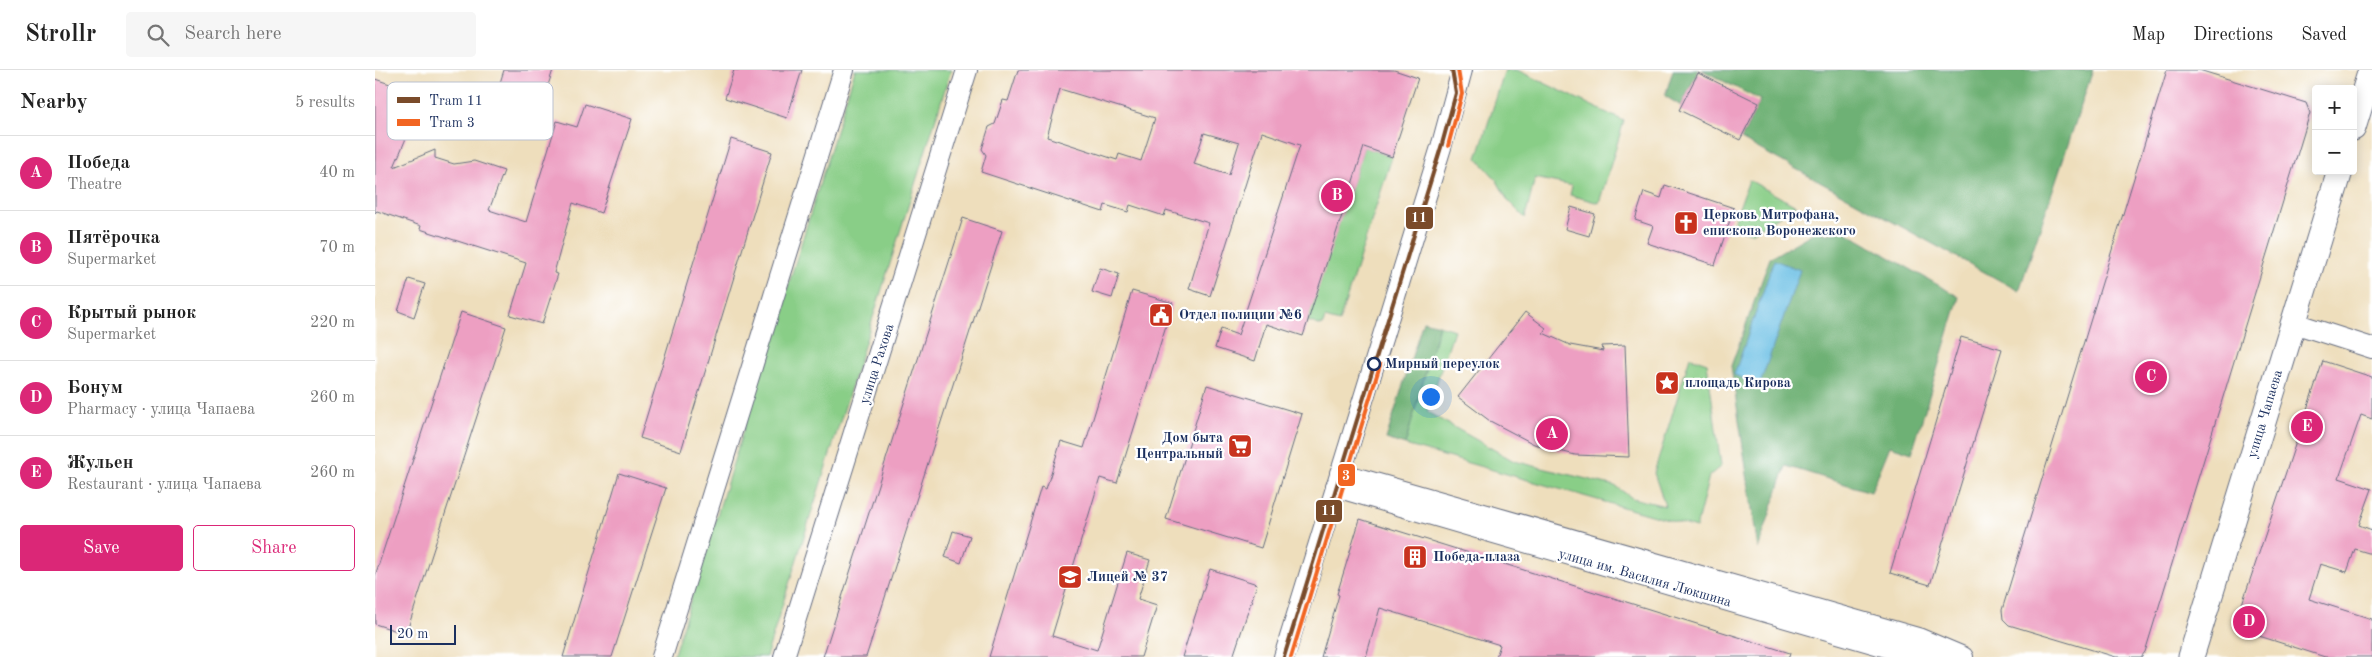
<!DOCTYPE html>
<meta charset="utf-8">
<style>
body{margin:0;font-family:"Old Standard TT",serif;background:#f6f6f6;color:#222}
.controls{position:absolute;right:15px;top:15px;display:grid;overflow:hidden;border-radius:5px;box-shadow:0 2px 12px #0003}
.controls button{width:45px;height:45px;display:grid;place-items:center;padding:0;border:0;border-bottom:1px solid #e0e0e0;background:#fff;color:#222;font:25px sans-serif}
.scale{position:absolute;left:15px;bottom:12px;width:66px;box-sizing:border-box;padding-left:5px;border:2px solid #1b2f5e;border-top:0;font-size:14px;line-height:18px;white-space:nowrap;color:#1b2f5e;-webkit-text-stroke:4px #fff;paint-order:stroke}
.you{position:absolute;left:1055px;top:326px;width:18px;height:18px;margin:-12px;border:4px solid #fff;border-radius:50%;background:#1a73e8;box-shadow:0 0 0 8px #1a73e833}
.badge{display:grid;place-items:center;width:32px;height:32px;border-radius:50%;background:#db2777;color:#fff;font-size:16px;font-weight:700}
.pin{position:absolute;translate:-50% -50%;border:2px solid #fff;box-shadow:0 1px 5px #0006}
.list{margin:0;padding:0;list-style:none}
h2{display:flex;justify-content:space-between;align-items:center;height:65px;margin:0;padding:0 20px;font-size:21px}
h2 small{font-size:16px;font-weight:400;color:#767676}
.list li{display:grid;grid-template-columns:32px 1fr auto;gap:15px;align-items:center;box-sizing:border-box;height:75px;padding:0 20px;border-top:1px solid #e0e0e0}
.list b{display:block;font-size:19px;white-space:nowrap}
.list p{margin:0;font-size:16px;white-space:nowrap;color:#767676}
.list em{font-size:16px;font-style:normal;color:#767676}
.actions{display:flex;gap:10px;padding:15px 20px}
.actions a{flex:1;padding:11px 0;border:1px solid #db2777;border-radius:5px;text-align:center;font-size:18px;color:#db2777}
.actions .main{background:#db2777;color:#fff}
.icon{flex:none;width:28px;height:28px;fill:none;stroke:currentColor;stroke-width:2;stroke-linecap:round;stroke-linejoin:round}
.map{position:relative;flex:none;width:1997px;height:587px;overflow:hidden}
header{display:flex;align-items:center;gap:30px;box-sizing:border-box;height:70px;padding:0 25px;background:#fff;border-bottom:1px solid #e0e0e0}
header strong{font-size:24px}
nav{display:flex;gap:28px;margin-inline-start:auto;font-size:18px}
.search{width:350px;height:45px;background:#f6f6f6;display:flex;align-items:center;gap:12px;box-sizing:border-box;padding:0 18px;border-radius:5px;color:#767676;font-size:19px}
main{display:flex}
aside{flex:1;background:#fff}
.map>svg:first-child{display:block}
.green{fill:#89ce87;stroke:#527e72}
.forest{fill:#6eb174;stroke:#447069}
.water{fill:#67bee4;stroke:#4176a1}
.building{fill:#ed9fc2;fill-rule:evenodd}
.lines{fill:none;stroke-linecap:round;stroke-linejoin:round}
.minor-casing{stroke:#656c7f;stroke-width:22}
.tertiary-casing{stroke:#656c7f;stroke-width:27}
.minor{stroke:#fff;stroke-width:20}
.tertiary{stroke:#fff;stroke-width:25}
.tram-1-casing{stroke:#fff;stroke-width:8}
.tram-2-casing{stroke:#fff;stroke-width:8}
.tram-1{stroke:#7a4b2a;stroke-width:4}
.tram-2{stroke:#f26522;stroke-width:4}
.stop-dot{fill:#fff;stroke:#1b2f5e;stroke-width:2.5}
.labels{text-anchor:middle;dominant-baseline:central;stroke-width:4.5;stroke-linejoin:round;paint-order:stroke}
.poi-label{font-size:14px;font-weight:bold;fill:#1b2f5e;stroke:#fff;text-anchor:start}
.street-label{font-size:14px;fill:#1b2f5e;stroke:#fff}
.stop-label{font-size:14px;font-weight:bold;fill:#1b2f5e;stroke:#fff;text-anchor:start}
.key{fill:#fff;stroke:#bbc1cf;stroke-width:1}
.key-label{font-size:14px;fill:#1b2f5e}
.line-badge{stroke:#fff;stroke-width:2}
.badge-label{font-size:14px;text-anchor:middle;font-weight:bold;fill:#fff}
</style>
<header>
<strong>Strollr</strong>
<div class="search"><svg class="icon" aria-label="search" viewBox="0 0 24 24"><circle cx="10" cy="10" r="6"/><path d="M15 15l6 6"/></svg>Search here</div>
<nav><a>Map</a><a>Directions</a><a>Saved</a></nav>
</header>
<main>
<aside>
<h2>Nearby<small>5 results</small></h2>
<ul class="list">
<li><span class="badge">A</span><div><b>Победа</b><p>Theatre</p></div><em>40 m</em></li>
<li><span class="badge">B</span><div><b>Пятёрочка</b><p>Supermarket</p></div><em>70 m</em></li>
<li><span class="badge">C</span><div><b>Крытый рынок</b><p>Supermarket</p></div><em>220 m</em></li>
<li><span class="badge">D</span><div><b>Бонум</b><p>Pharmacy · улица Чапаева</p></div><em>260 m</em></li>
<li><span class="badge">E</span><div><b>Жульен</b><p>Restaurant · улица Чапаева</p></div><em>260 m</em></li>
</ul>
<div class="actions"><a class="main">Save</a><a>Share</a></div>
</aside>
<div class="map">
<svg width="1997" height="587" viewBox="0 0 1997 587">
<rect width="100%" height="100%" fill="#fff"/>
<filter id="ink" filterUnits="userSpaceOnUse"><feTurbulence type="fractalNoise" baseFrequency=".02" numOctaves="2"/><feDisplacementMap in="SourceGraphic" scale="10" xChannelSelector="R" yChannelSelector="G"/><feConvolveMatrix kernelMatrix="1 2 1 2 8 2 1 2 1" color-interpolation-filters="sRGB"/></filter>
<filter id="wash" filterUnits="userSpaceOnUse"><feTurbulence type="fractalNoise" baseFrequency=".0096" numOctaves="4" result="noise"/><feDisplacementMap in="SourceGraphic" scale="20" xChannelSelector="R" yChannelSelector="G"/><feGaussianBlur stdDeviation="1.12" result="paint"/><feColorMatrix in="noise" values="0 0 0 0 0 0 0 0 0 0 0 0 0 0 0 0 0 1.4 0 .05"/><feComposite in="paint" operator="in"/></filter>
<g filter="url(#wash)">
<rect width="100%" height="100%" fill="#eedebc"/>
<g class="green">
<path d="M480,0H576L391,587H298Z"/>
<path d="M1130,0H1142L1249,51L1224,133L1195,125L1197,116L1160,108L1150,148L1133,131L1121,109L1102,88Z"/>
<path d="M989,77L1017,87L964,252L950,248L947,256L932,251Z"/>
<path d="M1374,110L1421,136L1376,163L1357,157Z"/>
<path d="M1064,255L1079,260L1052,342L1139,391L1240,416L1257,428L1290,436L1279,403L1315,287L1332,293L1346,396L1334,406L1321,458L1030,375Z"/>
</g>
<g class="forest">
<path d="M1298,0H1324L1306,36L1290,26Z"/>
<path d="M1327,0H1718L1644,221L1366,69L1385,30Z"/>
<path d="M1441,161L1452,164L1469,161L1584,227L1537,383L1515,376L1496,422L1411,396L1383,479L1356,296L1395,188Z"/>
<path d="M1048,251L1064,255L1030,375L1011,369Z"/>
</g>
<path class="water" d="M1399,190L1425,200L1385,314L1359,305Z"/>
<g id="blocks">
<g class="building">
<path d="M129,0H178L164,43L120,29Z"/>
<path d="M359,0H427L412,48L350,28Z"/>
<path d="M643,0H1019L1043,8L1017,87L989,77L928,266L891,254L880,291L840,278L846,259L863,265L925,75L887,62L835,226L814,219L834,153L791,140L789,146L755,135L753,142L730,135L728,142L606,102L611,85L607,79L614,57L620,54L628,30L633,31ZM685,19L780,48L766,91L744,84L742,90L672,67ZM829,63L864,73L854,105L819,94Z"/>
<path d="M1792,0H1824L1931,33L1935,43L1770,582L1766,587H1741L1634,555L1628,549L1627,540Z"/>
<path d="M1323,3L1384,33L1365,70L1304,40Z"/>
<path d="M0,9L39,22L32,41L40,47L19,97L60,80V88L79,94L99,91L129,101L114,140L151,152L182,51L202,57L210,34L257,49L226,143L198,133L179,203L183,204L167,254L135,245L151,193L45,159L46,156L2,141L0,143Z"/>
<path d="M356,69L397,82L306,381L265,368Z"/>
<path d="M1290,115L1359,138L1340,195L1272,173L1278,156L1260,150L1269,122L1286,128Z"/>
<path d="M1196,137L1220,144L1214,166L1190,159Z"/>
<path d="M588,148L627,161L491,587H448Z"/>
<path d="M725,198L744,204L737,228L717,222Z"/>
<path d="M34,209L50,214L39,247L23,241Z"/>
<path d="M757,221L798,233L742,413L725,408L677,566L722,580L752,483L775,490L763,529L782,535L766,587H614L666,417L671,419L686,371L709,378Z"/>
<path d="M86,242L131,257L31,564L0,554V506Z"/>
<path d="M1150,242L1171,258L1168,263L1195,275L1228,281L1227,276L1250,275L1254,387L1200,385L1159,374L1115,351L1083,327Z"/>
<path d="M1586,267L1627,279L1555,515L1515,503Z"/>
<path d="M1948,291L1997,307V349L1986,345L1964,408L1997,419L1984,455L1997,460V484L1980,479L1972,502L1945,494L1934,529L1997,549V587H1950L1859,558Z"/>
<path d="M832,315L927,344L886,478L791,449Z"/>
<path d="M244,403L291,418L237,587H188Z"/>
<path d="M985,449L1415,583L1414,587H1121L1125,575L1005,538L991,587H946L964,525L962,524Z"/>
<path d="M578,461L595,466L586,493L570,487Z"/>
<path d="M835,499L882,514L858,587H807Z"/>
</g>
</g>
</g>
<g filter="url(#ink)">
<use href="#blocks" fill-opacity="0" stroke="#656c7f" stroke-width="1"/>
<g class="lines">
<defs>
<g id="minor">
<path d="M1919,253L1997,278"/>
<path d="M965,403L1543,568L1588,587"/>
<path d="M961,417L1539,585H1575"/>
<path d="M287,587L469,0"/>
<path d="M409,587L592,0"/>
<path d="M909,587L1067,74L1087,0"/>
</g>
<g id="tertiary">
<path d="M1978,58L1996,0"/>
<path d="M1816,587L1965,101"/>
</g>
</defs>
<use href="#minor" class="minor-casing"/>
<use href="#tertiary" class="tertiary-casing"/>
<use href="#minor" class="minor"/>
<use href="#tertiary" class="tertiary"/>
<defs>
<path id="tram-1" d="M909,587L1067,74L1081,23L1077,0"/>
<g id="tram-2">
<path d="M1073,76L1087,24L1083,0"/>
<path d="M916,587L1005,295"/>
</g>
</defs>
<use href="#tram-1" class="tram-1-casing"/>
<use href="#tram-2" class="tram-2-casing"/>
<use href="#tram-1" class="tram-1"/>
<use href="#tram-2" class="tram-2"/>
</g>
</g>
<defs>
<symbol id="church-square" viewBox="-11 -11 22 22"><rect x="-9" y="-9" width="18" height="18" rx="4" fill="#c8321e" stroke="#fff"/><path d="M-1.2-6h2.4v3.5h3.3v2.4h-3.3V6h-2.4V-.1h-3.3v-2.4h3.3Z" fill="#fff"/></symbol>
<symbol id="civic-square" viewBox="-11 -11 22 22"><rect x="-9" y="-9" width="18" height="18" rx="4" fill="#c8321e" stroke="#fff"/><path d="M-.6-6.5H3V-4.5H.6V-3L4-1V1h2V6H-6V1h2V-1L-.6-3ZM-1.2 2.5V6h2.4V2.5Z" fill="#fff"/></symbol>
<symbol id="sight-square" viewBox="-11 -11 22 22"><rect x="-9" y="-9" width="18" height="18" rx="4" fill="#c8321e" stroke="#fff"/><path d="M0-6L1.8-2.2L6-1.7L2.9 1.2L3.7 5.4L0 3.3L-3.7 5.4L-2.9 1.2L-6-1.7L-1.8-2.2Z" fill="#fff"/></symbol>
<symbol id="supermarket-square" viewBox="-11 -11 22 22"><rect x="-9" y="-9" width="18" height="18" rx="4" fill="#c8321e" stroke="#fff"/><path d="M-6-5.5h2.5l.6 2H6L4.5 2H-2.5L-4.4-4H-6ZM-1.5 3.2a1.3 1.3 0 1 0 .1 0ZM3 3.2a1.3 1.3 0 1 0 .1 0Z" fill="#fff"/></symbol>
<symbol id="building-square" viewBox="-11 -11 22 22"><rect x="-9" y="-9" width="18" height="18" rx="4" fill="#c8321e" stroke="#fff"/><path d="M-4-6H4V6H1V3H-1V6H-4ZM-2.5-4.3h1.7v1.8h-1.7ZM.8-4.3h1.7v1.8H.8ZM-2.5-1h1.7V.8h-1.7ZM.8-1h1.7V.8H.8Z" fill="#fff"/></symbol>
<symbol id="school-square" viewBox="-11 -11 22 22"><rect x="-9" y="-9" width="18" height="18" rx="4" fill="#c8321e" stroke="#fff"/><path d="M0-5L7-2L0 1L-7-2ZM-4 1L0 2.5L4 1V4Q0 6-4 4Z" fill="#fff"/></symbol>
</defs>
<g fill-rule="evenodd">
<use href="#church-square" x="1297" y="139" width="28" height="28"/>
<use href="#civic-square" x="772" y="231" width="28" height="28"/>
<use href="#sight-square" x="1278" y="299" width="28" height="28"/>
<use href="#supermarket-square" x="851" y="362" width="28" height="28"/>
<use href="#building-square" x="1026" y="473" width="28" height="28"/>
<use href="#school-square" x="681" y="493" width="28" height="28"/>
</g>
<circle class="stop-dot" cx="999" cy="294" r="6"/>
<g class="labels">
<g class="poi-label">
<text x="1328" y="145">Церковь Митрофана,<tspan x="1328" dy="16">епископа Воронежского</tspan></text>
<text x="804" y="245">Отдел полиции №6</text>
<text x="1310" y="313">площадь Кирова</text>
<text x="848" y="368" text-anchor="end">Дом быта<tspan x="848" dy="16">Центральный</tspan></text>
<text x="1058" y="487">Победа-плаза</text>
<text x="712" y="507">Лицей № 37</text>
</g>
<g class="street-label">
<text transform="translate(502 294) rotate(-72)">улица Рахова</text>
<text transform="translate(1890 344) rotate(-73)">улица Чапаева</text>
<text transform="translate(1270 508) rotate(16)">улица им. Василия Люкшина</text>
</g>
<g class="stop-label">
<text x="1010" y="294">Мирный переулок</text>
</g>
</g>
<rect x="12" y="12" width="166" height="58" rx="8" class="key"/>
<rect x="22" y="27" width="23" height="6" fill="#7a4b2a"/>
<rect x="22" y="49" width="23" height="7" fill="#f26522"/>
<g class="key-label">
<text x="54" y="35">Tram 11</text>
<text x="54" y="57">Tram 3</text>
</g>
<g class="line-badge">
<rect x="1030" y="136" width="29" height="24" rx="5" fill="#7a4b2a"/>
<rect x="962" y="393" width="19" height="24" rx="5" fill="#f26522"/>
<rect x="940" y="429" width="28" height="24" rx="5" fill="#7a4b2a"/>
</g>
<g class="badge-label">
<text x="1044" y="152">11</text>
<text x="971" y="410">3</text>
<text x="954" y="445">11</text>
</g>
</svg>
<div class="controls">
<button>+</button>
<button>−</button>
</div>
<div class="scale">20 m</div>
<div class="you"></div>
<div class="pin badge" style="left:1177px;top:364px">A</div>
<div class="pin badge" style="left:962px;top:126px">B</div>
<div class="pin badge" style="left:1776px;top:307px">C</div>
<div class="pin badge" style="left:1874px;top:552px">D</div>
<div class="pin badge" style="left:1932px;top:357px">E</div>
</div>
</main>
